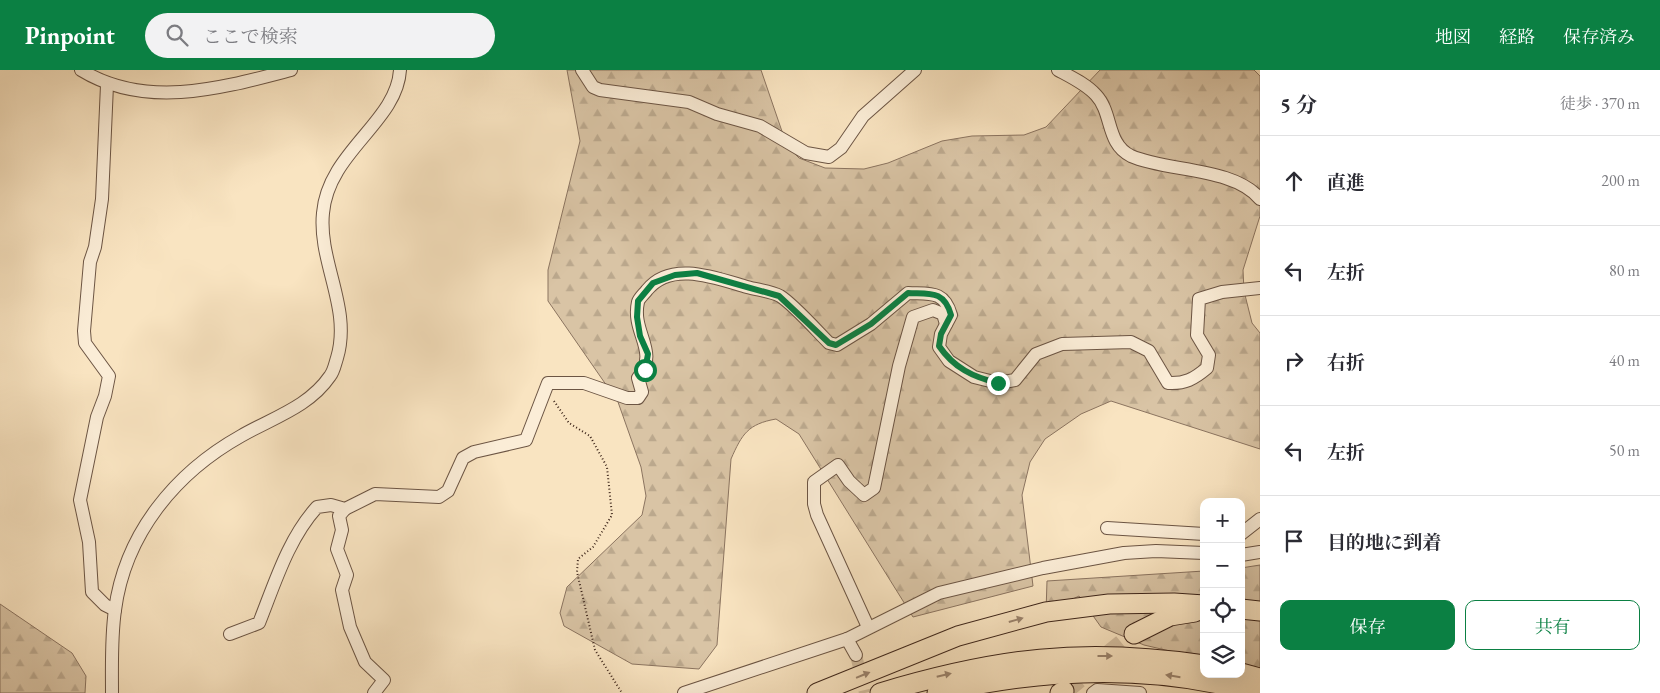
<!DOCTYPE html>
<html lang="ja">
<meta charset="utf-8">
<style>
body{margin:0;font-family:"EB Garamond","Noto Serif JP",serif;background:#f2f2f3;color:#2b2b33}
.controls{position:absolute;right:15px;bottom:15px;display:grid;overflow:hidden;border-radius:10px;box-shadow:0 5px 20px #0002}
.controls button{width:45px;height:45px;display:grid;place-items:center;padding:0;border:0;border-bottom:1px solid #e1e1e2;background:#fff;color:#2b2b33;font:25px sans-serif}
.stop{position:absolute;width:15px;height:15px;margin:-11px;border:4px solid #0b8043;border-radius:50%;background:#fff}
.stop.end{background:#0b8043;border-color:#fff;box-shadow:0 1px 5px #0008}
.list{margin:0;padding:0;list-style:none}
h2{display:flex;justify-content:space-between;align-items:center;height:65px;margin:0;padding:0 20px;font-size:21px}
h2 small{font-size:16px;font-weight:400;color:#7c7c81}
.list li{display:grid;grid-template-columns:32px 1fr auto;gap:15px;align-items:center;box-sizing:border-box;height:90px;padding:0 20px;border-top:1px solid #e1e1e2}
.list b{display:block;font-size:19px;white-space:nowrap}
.list em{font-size:16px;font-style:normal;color:#7c7c81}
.actions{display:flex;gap:10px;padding:15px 20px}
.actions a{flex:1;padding:11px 0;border:1px solid #0b8043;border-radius:10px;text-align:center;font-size:18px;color:#0b8043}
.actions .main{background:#0b8043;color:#fff}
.icon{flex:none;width:28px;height:28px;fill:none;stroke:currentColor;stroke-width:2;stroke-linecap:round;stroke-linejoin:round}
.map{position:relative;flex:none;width:1260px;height:623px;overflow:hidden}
header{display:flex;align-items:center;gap:30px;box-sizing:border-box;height:70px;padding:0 25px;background:#0b8043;color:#fff}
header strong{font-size:24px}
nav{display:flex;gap:28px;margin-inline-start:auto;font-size:18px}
.search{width:350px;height:45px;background:#f2f2f3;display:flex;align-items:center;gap:12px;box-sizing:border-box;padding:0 18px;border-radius:28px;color:#7c7c81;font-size:19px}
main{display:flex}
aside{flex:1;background:#fff}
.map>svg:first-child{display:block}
.forest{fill:url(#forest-firs);stroke:#8b7460}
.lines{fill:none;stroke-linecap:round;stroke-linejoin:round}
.minor-tunnel{stroke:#d3bea0;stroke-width:12;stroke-dasharray:12 6;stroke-linecap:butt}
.highway-tunnel{stroke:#d3bea0;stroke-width:19;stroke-dasharray:19 9;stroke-linecap:butt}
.minor-casing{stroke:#6c5544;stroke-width:14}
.highway-casing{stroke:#3d251a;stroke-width:21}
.path{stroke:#3d251a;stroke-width:2;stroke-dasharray:1 2.5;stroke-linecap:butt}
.minor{stroke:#fbedd7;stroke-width:12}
.highway{stroke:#f9e4c1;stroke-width:19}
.oneway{fill:#9b846e}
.route{stroke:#0b8043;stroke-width:6}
</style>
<header>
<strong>Pinpoint</strong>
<div class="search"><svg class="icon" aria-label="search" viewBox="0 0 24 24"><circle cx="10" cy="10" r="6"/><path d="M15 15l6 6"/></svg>ここで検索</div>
<nav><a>地図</a><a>経路</a><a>保存済み</a></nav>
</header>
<main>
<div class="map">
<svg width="1260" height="623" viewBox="0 0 1260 623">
<defs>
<pattern id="forest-firs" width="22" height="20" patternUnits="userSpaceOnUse" patternTransform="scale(1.25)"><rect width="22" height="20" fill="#d9c4a5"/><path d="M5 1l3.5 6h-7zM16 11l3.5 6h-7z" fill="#bba88d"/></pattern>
</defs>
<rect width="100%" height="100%" fill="#f9e4c1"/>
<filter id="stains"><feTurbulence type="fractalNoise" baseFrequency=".004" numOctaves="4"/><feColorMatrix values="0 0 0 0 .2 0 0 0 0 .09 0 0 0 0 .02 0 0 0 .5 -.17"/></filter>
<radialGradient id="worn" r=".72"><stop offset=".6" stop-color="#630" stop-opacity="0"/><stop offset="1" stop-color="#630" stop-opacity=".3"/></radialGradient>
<g class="forest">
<path d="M567,0H761L787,76L799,88L825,98L864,99L888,93L942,71L972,66L1024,65L1046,57L1100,0H1254L1260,6V146L1243,200L1244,221L1252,253L1260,263V379L1111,331L1081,344L1045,369L1030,392L1022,425L1033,516L913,547L799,364L776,349C748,354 742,364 731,389L717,575L699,599L632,594L564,556L560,543L567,517L642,445L646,426L641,397L618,332L548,231V200L580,71Z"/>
<path d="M1260,495V603L1241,598V498Z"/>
<path d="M1204,501V589L1144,575L1101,557L1079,526L1046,542L1047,511Z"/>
<path d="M0,534L72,583L86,606L85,623H0Z"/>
</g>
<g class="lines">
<path class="minor-tunnel" d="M856,585L865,623"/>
<path class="highway-tunnel" d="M1064,621L1134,564"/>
<defs>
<g id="minor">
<path d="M81,0C146,40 222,18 291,0"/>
<path d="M582,0L593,17L600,20L689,32L717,44L760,56L806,83L829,87L841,78L863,46L915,0"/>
<path d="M1058,0C1071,7 1086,14 1096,25C1113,43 1106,74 1131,86C1167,102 1234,97 1260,129"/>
<path d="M107,15L102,129L95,177L90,192L84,261L85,273L109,306L105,326L97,347L80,430L89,472L92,522L105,535L115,540"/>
<path d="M345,439L339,446L342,460L337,479L347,505L342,520L350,557L365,592L384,610L374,623"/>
<path d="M1107,458L1204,464"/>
<path d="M1241,464L1260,449"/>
<path d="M1241,485L1260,482"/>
<path d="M868,557L817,445L814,434V412L838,395L849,411L864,425L874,418L899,296L913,247L933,240L943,244L946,254"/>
<path d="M230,564L259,553C275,513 288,469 317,437L331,435L345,439L375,424L439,427L448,421L463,388L474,382L526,370L548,313H584L627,328H638L642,322L638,308C660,281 631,263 638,232C639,228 644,224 647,220C671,190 716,208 747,217C757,220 771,221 780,226C793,234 817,261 829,273L837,275L871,254L908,223C930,224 944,220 951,245L941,264L939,277L949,291L974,307L998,313L1015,310L1036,284L1062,274L1131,272L1149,281L1168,313C1185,314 1194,309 1207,298L1209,285L1197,265L1199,229L1222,222L1260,218"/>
<path d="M847,569L856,585"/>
<path d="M112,623C112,596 111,567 115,540C125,464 175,403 241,366C272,348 309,337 330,306C334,301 335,294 337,288C352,238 318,192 323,143C328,82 397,52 400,0"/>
<path d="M684,623L847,569L939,523L1043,498L1124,483L1156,481L1204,483"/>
<path d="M1093,623L1097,620L1140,623"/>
</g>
<g id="highway">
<path d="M1241,539L1260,541"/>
<path d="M1134,564L1170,546L1195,542"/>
<path d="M1241,603L1260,608"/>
<path d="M817,623L958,566L1046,542L1109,534L1174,533L1204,535"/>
<path d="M880,623C996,588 1083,577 1204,595"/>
<path d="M937,623C1043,598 1150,593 1255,623"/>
<path d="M1060,623L1064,621"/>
</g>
</defs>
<use href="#minor" class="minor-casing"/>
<use href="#highway" class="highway-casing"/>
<path class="path" d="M554,331L569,353L590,366L607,397L612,445L593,477L578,489L577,502L595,580L622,623"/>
<use href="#minor" class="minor"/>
<use href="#highway" class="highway"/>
</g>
<defs><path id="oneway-solid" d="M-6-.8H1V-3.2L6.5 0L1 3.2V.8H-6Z" transform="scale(1.25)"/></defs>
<g class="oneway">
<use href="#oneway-solid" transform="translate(1016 550) rotate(-16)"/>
<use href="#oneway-solid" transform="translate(1105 586)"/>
<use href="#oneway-solid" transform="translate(863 605) rotate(-22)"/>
<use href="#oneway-solid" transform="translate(944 605) rotate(-13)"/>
<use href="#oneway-solid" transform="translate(1173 606) rotate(-171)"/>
</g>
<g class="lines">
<path class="route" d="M645,300L648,284L640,266L637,247L638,231L653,213L675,205L697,203L779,226L829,273L836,275L871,254L908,223C930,224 944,220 951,245L941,264L939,276C954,298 973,307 998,313"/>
</g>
<rect width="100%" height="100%" filter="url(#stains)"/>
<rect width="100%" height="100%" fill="url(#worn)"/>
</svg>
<div class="controls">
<button>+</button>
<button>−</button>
<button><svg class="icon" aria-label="locate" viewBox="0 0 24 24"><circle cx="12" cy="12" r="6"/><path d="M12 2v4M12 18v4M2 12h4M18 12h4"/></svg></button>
<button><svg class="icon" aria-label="layers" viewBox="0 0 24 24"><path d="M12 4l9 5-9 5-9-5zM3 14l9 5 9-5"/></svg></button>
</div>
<div class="stop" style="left:645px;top:300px"></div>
<div class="stop end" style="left:998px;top:313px"></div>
</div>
<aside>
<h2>5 分<small>徒歩 · 370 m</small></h2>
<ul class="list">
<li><svg class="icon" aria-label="ahead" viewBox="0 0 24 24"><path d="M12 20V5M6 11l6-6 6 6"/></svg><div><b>直進</b></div><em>200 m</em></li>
<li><svg class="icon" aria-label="left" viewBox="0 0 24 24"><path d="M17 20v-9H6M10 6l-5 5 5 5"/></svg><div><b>左折</b></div><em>80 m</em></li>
<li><svg class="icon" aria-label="right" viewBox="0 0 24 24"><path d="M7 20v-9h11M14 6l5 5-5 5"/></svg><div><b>右折</b></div><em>40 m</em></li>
<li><svg class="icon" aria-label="left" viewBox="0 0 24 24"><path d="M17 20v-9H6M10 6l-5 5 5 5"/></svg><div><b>左折</b></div><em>50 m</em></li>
<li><svg class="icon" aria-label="arrive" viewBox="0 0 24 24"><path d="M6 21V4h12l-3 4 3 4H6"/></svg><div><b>目的地に到着</b></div></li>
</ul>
<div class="actions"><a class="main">保存</a><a>共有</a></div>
</aside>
</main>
